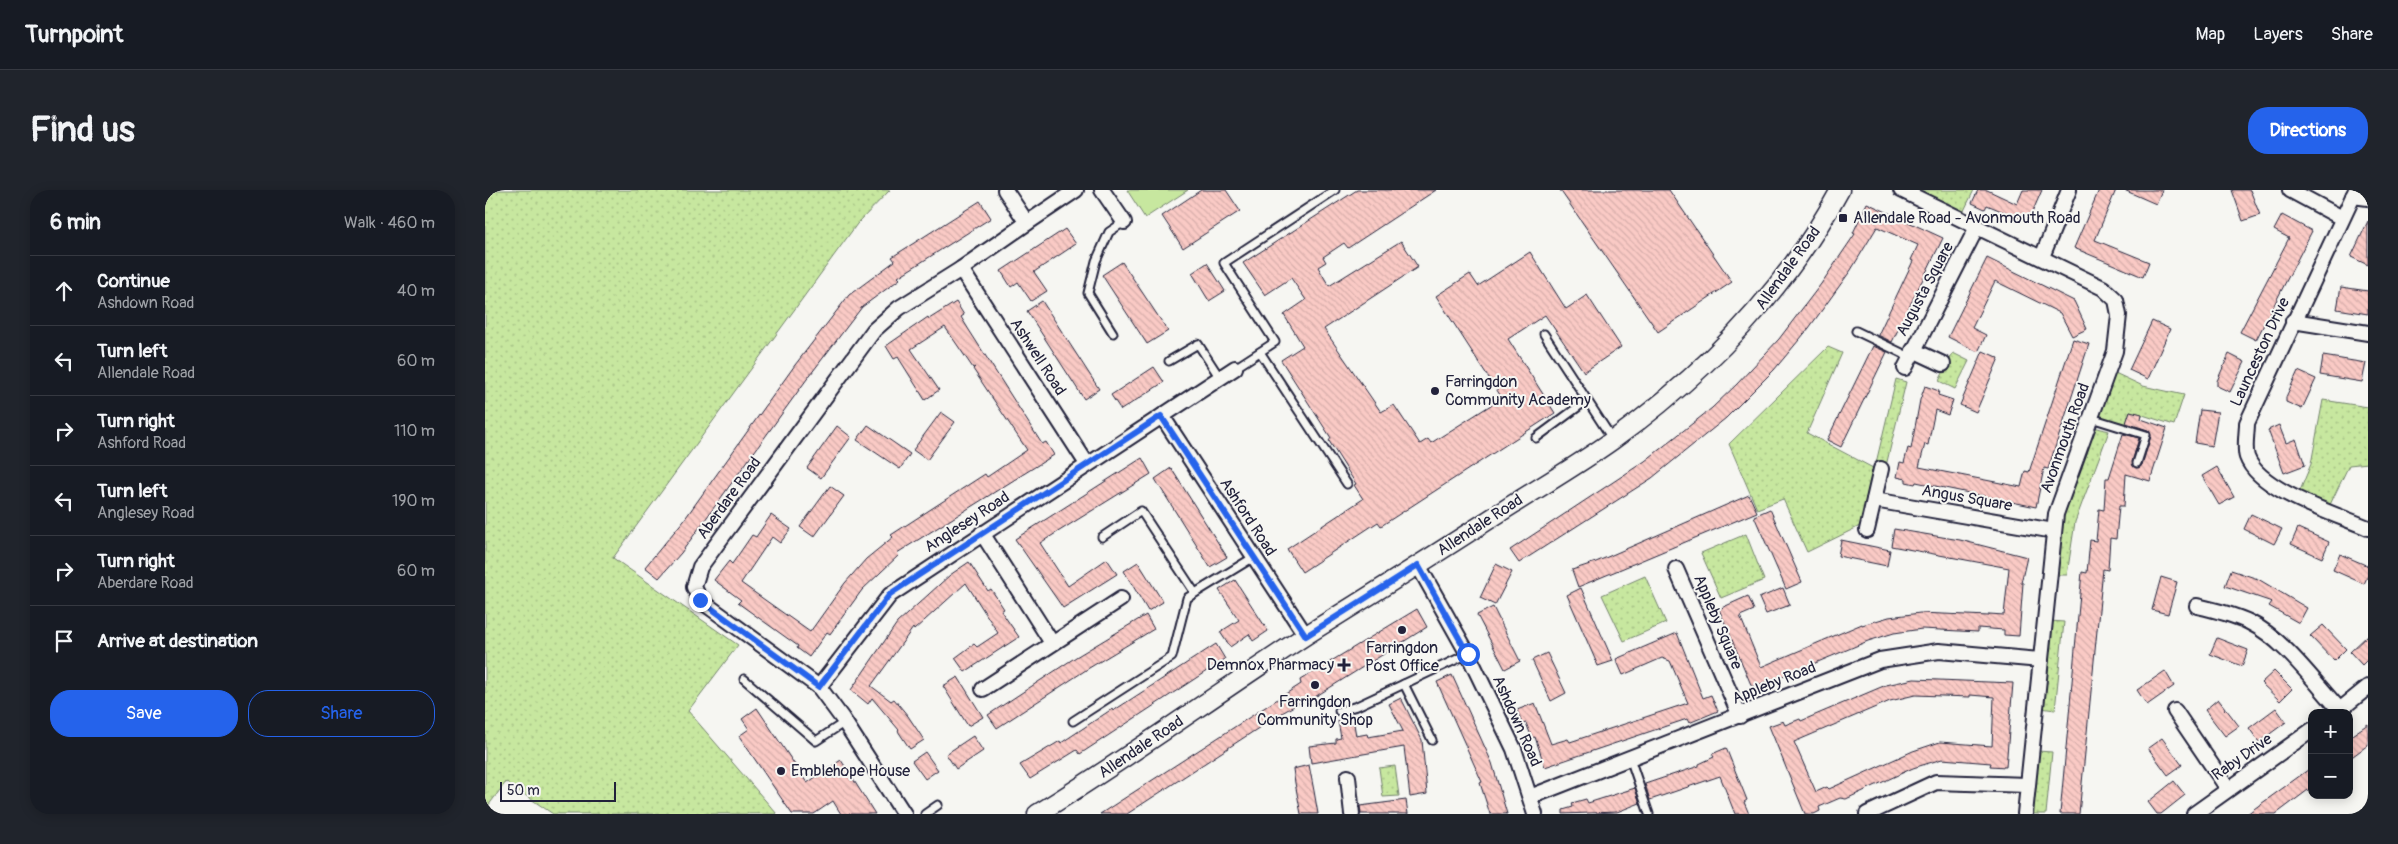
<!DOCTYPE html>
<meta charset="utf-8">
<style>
body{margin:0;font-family:Pangolin,sans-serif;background:#20242c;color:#f1f3f6}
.controls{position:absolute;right:15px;bottom:15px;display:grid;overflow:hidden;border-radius:10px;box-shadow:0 2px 12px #0003}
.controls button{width:45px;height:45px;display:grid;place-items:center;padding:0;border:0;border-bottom:1px solid #363941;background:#171b24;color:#f1f3f6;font:25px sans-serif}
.scale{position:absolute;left:15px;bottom:12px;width:116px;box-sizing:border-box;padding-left:5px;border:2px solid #22223b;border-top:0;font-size:14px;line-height:18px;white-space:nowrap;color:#22223b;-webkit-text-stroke:4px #f6f6f2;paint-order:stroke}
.stop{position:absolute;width:15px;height:15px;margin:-11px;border:4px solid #2563eb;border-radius:50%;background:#fff}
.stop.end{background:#2563eb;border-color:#fff;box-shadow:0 1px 5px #0008}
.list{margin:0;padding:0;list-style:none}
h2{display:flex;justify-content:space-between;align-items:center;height:65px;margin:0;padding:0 20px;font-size:21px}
h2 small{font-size:16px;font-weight:400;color:#9ea1a6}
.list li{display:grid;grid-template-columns:32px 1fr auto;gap:15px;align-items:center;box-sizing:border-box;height:70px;padding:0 20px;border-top:1px solid #363941}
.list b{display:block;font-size:19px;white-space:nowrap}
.list p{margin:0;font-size:16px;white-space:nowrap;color:#9ea1a6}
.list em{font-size:16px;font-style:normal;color:#9ea1a6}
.actions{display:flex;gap:10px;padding:15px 20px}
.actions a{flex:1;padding:11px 0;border:1px solid #2563eb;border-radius:20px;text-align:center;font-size:18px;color:#2563eb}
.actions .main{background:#2563eb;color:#fff}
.icon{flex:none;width:28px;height:28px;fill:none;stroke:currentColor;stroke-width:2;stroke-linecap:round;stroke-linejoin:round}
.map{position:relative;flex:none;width:1883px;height:624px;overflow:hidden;border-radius:20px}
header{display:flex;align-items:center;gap:30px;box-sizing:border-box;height:70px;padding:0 25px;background:#171b24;border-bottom:1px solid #363941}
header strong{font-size:24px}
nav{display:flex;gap:28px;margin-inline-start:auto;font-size:18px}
.intro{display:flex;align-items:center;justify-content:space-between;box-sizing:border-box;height:120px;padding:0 30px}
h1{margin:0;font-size:35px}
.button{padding:12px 22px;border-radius:20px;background:#2563eb;color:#fff;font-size:18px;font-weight:700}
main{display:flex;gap:30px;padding:0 30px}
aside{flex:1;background:#171b24;border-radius:20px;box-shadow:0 2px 12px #0003}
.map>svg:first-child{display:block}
.grass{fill:url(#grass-dots);stroke:#74846d}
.park{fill:#c7e79f;stroke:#74846d}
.building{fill:url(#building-back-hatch);stroke:#22223b;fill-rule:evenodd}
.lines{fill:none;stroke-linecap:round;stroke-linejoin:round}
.service-casing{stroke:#22223b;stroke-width:11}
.minor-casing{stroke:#22223b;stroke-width:18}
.tertiary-casing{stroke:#22223b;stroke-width:21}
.service{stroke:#f6f6f2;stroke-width:7}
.minor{stroke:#f6f6f2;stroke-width:14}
.tertiary{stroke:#f6f6f2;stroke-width:18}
.route{stroke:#2563eb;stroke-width:6}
.poi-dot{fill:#22223b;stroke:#f6f6f2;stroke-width:2}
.labels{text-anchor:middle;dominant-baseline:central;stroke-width:4;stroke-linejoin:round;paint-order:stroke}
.poi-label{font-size:16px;fill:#22223b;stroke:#f6f6f2;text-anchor:start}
.street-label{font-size:16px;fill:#22223b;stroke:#f6f6f2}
</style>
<header>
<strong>Turnpoint</strong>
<nav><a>Map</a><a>Layers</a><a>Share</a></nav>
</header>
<div class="intro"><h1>Find us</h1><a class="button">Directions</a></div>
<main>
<aside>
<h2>6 min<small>Walk · 460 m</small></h2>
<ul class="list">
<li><svg class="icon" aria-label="ahead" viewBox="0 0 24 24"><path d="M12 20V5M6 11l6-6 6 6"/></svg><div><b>Continue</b><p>Ashdown Road</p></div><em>40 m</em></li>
<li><svg class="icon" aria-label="left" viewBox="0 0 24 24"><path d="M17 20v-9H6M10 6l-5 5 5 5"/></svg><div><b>Turn left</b><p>Allendale Road</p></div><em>60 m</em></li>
<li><svg class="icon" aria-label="right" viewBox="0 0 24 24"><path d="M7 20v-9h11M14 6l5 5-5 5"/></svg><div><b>Turn right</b><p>Ashford Road</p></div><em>110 m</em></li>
<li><svg class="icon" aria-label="left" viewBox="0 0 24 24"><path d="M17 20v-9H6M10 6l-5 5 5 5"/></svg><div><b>Turn left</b><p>Anglesey Road</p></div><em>190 m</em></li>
<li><svg class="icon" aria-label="right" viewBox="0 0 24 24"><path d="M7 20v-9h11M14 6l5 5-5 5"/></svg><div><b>Turn right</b><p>Aberdare Road</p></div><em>60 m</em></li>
<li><svg class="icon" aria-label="arrive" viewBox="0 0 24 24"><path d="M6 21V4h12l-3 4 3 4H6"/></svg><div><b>Arrive at destination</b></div></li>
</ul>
<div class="actions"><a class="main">Save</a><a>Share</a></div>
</aside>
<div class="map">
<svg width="1883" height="624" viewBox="0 0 1883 624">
<defs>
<pattern id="grass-dots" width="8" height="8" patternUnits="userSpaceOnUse" patternTransform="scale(1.25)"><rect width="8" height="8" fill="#c7e79f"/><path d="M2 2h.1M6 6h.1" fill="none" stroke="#abc68a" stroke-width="1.8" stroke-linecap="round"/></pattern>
<pattern id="building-back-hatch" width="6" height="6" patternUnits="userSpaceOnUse" patternTransform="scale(1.25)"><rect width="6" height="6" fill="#facac5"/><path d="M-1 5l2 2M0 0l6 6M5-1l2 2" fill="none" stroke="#d6adaa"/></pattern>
</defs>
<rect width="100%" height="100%" fill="#f6f6f2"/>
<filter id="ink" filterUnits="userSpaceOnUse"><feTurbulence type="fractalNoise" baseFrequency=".02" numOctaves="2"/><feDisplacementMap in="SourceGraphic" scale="10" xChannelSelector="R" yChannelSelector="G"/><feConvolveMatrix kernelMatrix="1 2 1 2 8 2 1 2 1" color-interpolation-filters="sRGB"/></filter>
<g filter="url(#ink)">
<g class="grass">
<path d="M0,0H405L372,34L128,368L253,455L203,521L292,624H68L21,592L0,620Z"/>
<path d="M1416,0H1489L1475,29Z"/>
<path d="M1343,157L1357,163L1322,243L1388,278L1375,336L1322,362L1298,309L1272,319L1244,254Z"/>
<path d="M1468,163L1484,171L1470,199L1454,191Z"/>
<path d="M1630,183L1658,196L1699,205L1689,235L1645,221L1641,234L1614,226Z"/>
<path d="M1411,189L1421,192L1401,276L1391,273Z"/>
<path d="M1838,210L1883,217V273L1864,275L1842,321L1812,308L1826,274Z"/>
<path d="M1609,237L1624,241L1590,332L1582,385H1569L1577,325Z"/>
<path d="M1261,344L1279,390L1236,408L1216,363Z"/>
<path d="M1160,386L1181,433L1139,451L1117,405Z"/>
<path d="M1565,431L1579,432L1570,520L1556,518Z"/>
<path d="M1552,561L1567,562L1561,624H1546Z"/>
<path d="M910,576L914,606L898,607L894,578Z"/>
</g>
<path class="park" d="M642,0H703L660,28Z"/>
<g class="building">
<path d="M716,0H741L755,21L698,58L677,26Z"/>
<path d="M872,0H951L863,58L859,53L838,67L841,72L833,77L844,96L916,51L933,77L839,139L896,222L909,215L935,254L943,249L946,253L1017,208L951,106L985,84L993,96L1045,62L1081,119L1102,105L1136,157L1099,182L1060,125L1023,149L1070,223L896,336L893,332L817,382L802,359L878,309L869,295L871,294L844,251L846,248L796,170L818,156L799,125L821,110L806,88L780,105L758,73Z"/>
<path d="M1075,0H1184L1247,92L1173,142Z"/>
<path d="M1493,0H1502L1532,14L1538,0H1557L1543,32L1502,15L1500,19L1487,13Z"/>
<path d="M1614,0H1631L1610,50L1664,72L1658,87L1589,58Z"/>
<path d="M1639,0H1677L1671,14Z"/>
<path d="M1747,0H1765L1775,25L1758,31Z"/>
<path d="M495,11L506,28L413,87L415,89L377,117L322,189L196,363L174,388L160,377L199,330L310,175L364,105L410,71L407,67Z"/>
<path d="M1382,13L1458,48L1407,152L1393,145L1428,71L1426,70L1433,55L1392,37L1366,80L1324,138L1289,180L1241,228L1167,288L1034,373L1025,360L1160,271L1227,218L1252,194L1294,149L1336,94L1370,44L1368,43Z"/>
<path d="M1797,25L1827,41L1771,150L1755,142L1804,48L1789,40Z"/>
<path d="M1883,31V75L1866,67Z"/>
<path d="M580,39L591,54L549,82L562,101L546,111L533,92L526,97L516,81Z"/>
<path d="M1502,68L1589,111L1602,139L1587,146L1575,123L1510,91L1487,138L1501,145L1493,162L1463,147Z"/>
<path d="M637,72L683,141L662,154L617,85Z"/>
<path d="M722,73L740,101L724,111L707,83Z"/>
<path d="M1856,97L1883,101V124L1852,119Z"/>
<path d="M557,111L614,199L599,209L542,121Z"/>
<path d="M471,112L479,125L476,127L484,140L557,254L561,252L569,265L412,363L414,365L377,400L345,444L342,442L324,467L312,458L313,456L253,413L256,410L229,390L244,371L247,374L267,345L271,347L286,325L306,339L295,353L287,347L256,393L325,442L360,393L381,369L408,347L406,345L500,284L502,287L542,260L488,179L490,177L488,178L460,137L426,159L454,200L440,210L413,167L409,169L401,156L443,127L444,129Z"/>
<path d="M1667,131L1685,139L1663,189L1644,180Z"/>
<path d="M1588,149L1604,154L1563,279L1559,278L1551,317L1431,292L1430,294L1421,292V289L1412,287L1415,272L1419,273L1423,258L1426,259L1435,210L1440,196L1454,201L1453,205L1468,210L1463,225L1450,220L1443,255L1440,254L1434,277L1536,297L1540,281L1544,282Z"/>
<path d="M1388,156L1402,162L1356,257L1342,250Z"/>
<path d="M1498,161L1514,168L1491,222L1475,215Z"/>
<path d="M1744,164L1760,172L1745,202L1732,196V191Z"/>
<path d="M1838,166L1881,173L1877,192L1835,185Z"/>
<path d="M669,177L679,192L636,220L626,205Z"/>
<path d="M1813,181L1831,189L1817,219L1801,212V207Z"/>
<path d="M1715,220L1733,222L1727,256L1710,253Z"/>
<path d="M1645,221L1657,224L1656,229L1682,238L1665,291L1641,284L1639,316H1634L1631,349L1625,348L1623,380L1618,379L1594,624H1575L1597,382L1602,383L1605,350L1611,351L1614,319L1619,320L1621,288H1624L1638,244L1654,248L1647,272L1651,278L1657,275L1666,246L1663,240L1641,233Z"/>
<path d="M456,222L470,232L442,270L428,260Z"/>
<path d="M383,235L425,264L415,279L372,250Z"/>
<path d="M1794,235L1801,253L1811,249L1820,275L1799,283L1783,240Z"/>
<path d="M352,236L366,247L336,288L322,278Z"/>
<path d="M657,268L666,284L555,353L583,396L622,369L632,384L578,418L530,349Z"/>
<path d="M1732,277L1749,307L1734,315L1717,286Z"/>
<path d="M686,278L742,367L725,377L670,289Z"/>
<path d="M345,296L359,306L329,347L315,337Z"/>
<path d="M1264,305L1272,322L1093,397L1087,380L1111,372Z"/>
<path d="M1285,319L1317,392L1301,399L1269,326Z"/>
<path d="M1766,324L1797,339L1789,354L1759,339Z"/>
<path d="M1813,338L1844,352L1837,368L1806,354Z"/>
<path d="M1409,339L1475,350L1542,367L1536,393H1538L1534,446L1519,445V440L1493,438V442L1437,439L1409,443L1383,451L1304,484L1267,497L1234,419L1263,406L1269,420L1255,426L1276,477L1377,434V435L1404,427L1435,423L1504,426V424L1519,425L1524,378L1406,356Z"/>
<path d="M1356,350L1405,360L1402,376L1353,366Z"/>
<path d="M1855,364L1883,376V385L1879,394L1848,380Z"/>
<path d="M484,372L503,401L506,399L519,419L516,421L534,447L480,482L470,468L489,454L492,457L513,443L481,393L429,440L428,438L386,496L406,511L409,509L423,526L439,550L425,559L413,541L414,540L387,508L383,514L366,500L412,433L465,385Z"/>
<path d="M653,372L678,412L663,421L639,381Z"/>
<path d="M1011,374L1027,382L1010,415L995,408Z"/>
<path d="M1746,380L1773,389L1822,418L1814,433L1784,416L1787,412L1740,396Z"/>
<path d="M1676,387L1692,392L1683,424L1667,420Z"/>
<path d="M750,390L783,441L768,451L764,444L745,457L735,442L754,430L734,400Z"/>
<path d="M1096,398L1128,471L1113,476L1082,405Z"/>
<path d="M1298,398L1305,415L1281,424L1274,408Z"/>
<path d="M1008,417L1035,471L1020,479L992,425Z"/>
<path d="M932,419L942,437L825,510L824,507L792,526L642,624H615L816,494L815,490Z"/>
<path d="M661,425L669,439L604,478L512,538L503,525L591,467Z"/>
<path d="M1838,435L1861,459L1849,471L1825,446Z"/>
<path d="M1192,443L1218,508L1226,505L1233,521L1204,533L1202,529L1060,577L1050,547L1047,548L1041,533L1037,534L1032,520L1050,513L1066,554L1083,549L1085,552L1203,513L1185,471L1177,468L1138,485L1131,469Z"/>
<path d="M1883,445V469L1877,475L1865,462Z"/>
<path d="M1732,448L1763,460L1757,476L1725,464Z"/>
<path d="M731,454L740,469L595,564L592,560L545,589L535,575L575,551L576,553L627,519L628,521Z"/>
<path d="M1062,463L1081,503L1066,511L1047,470Z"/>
<path d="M1680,481L1689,496L1662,515L1652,500Z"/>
<path d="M1789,481L1807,499L1795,511L1776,493Z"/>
<path d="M967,485L1007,573L1022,624H1005L995,593L997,592L952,492Z"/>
<path d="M473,487L498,527L483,536L458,496Z"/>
<path d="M1429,489L1528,493L1521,577L1505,576L1506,573L1457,569L1428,578L1361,609L1355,608L1334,617L1335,621L1329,624H1320L1284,536L1298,531L1300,535L1315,529L1316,531L1401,495ZM1430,505L1485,507V505L1509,507L1507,556L1455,552L1428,561L1344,599L1342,597L1331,602L1309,552L1405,511Z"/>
<path d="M916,508L937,550L942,604L925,607L919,557L826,573L824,556L851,553V549L856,548L853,531L868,528L871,546L882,544L883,547L918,541L904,514Z"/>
<path d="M1733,509L1740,518L1739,520L1741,519L1754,536L1740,546L1720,520Z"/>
<path d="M272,518L322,593L356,570L390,624H356L348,611L329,624H307L254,546L264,539L257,529Z"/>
<path d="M1791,518L1801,532L1774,552L1764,538Z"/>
<path d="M1883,534V555L1864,569V547Z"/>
<path d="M488,546L498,561L471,579L461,564Z"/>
<path d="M1677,548L1697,575L1683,585L1663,558Z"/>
<path d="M1241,558L1262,610L1259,612L1264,624H1250L1235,586L1165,610L1160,594L1214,576V574L1229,567L1227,564Z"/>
<path d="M440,562L453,580L440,589L427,571Z"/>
<path d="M824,575L829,601L833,624H816L810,593L808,579Z"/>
<path d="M1827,577V597L1791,624H1762Z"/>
<path d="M1689,591L1700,605L1676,624H1672L1663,612Z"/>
<path d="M1150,598L1155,613L1132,622L1078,624V620L1088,617L1087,613L1101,609L1103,613Z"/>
<path d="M921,610L923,624H876L875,616Z"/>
</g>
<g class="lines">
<defs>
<g id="service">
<path d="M1371,141L1425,167"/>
<path d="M628,143L603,103L611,71L624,42L639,32"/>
<path d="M1059,144L1128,250"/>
<path d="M775,162L862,294"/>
<path d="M684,171L713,154L735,188"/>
<path d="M750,178L790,152L739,73L850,0"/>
<path d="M1606,228L1661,245L1652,273"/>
<path d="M1051,248L1101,211"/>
<path d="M617,347L656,321L710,403"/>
<path d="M259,489L331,551L360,532"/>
<path d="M919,494L947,550"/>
<path d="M854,521L872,516L983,464"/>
<path d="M588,531L687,467L702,408L769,367"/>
<path d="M1145,568L1164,624"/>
<path d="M440,624L453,615"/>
</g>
<g id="minor">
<path d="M520,0L542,33L591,0"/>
<path d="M617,0L639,32"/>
<path d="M1416,0L1618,98L1631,110L1634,125L1630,161L1571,324L1540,624"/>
<path d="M1805,0L1857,28"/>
<path d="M1871,0L1762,233C1762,243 1759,258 1762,267C1774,301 1851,324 1883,338"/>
<path d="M1868,6L1883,8"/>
<path d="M1557,67L1584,0"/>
<path d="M476,79L602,274"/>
<path d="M1808,131L1883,143"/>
<path d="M1428,160L1458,174"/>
<path d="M1420,178L1492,37"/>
<path d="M677,226L821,446"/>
<path d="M1389,310L1569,341"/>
<path d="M1382,340L1396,279"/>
<path d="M497,343L567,453"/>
<path d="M933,375L983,464L1029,559L1050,624"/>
<path d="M1191,379L1255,526"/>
<path d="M1712,416C1730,420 1747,424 1764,432C1799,449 1829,492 1855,520"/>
<path d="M334,497L405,405L750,178"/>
<path d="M498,499L636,409"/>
<path d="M1690,521L1743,599"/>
<path d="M1851,523L1883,497"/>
<path d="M863,587L867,624"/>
<path d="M1045,607L1395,470L1454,461L1556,470"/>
<path d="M419,624L357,528L334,497L215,410L209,397L215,377L389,140L414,118L476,79L542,33"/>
<path d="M1382,624L1451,592L1543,595"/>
<path d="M1709,624L1827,540"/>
</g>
<path id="tertiary" d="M552,624C645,567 732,503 823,444C889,403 954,362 1019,320C1055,297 1093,275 1128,250C1221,183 1300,101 1355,0"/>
</defs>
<use href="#service" class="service-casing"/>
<use href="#minor" class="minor-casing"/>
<use href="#tertiary" class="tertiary-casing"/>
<use href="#service" class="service"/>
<use href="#minor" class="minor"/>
<use href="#tertiary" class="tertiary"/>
</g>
</g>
<g class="lines" filter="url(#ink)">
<path class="route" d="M215,410L334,497L405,404L676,226L821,446L933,375L983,464"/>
</g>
<g class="poi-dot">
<rect x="1353" y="23" width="10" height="10" rx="2.5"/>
<circle cx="950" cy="201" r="5"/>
<circle cx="917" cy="440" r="5"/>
<path d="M856.5 467.5h5v5h5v5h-5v5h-5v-5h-5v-5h5z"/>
<circle cx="830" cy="495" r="5"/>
<circle cx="296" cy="581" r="5"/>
</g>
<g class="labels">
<g class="poi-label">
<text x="1368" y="28">Allendale Road - Avonmouth Road</text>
<text x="960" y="192">Farringdon<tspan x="960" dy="18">Community Academy</tspan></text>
<text x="917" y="458" text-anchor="middle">Farringdon<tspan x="917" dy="18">Post Office</tspan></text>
<text x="849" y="475" text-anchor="end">Demnox Pharmacy</text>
<text x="830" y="512" text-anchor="middle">Farringdon<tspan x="830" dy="18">Community Shop</tspan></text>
<text x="306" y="581">Emblehope House</text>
</g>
<g class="street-label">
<text transform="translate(1303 78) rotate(-54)">Allendale Road</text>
<text transform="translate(1440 99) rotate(-62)">Augusta Square</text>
<text transform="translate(1775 162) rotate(-65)">Launceston Drive</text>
<text transform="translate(553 167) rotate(57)">Ashwell Road</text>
<text transform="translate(1580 248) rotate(-70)">Avonmouth Road</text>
<text transform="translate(244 308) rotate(-54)">Aberdare Road</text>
<text transform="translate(1482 308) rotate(10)">Angus Square</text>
<text transform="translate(763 327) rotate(57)">Ashford Road</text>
<text transform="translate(482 332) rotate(-33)">Anglesey Road</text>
<text transform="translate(995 335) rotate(-33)">Allendale Road</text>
<text transform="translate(1233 432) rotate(67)">Appleby Square</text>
<text transform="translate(1289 493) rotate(-22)">Appleby Road</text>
<text transform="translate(1032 531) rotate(66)">Ashdown Road</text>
<text transform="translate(656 557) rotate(-34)">Allendale Road</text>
<text transform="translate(1757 567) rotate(-35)">Raby Drive</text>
</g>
</g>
</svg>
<div class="controls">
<button>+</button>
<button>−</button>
</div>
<div class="scale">50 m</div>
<div class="stop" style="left:983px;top:464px"></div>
<div class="stop end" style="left:215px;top:410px"></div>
</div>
</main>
